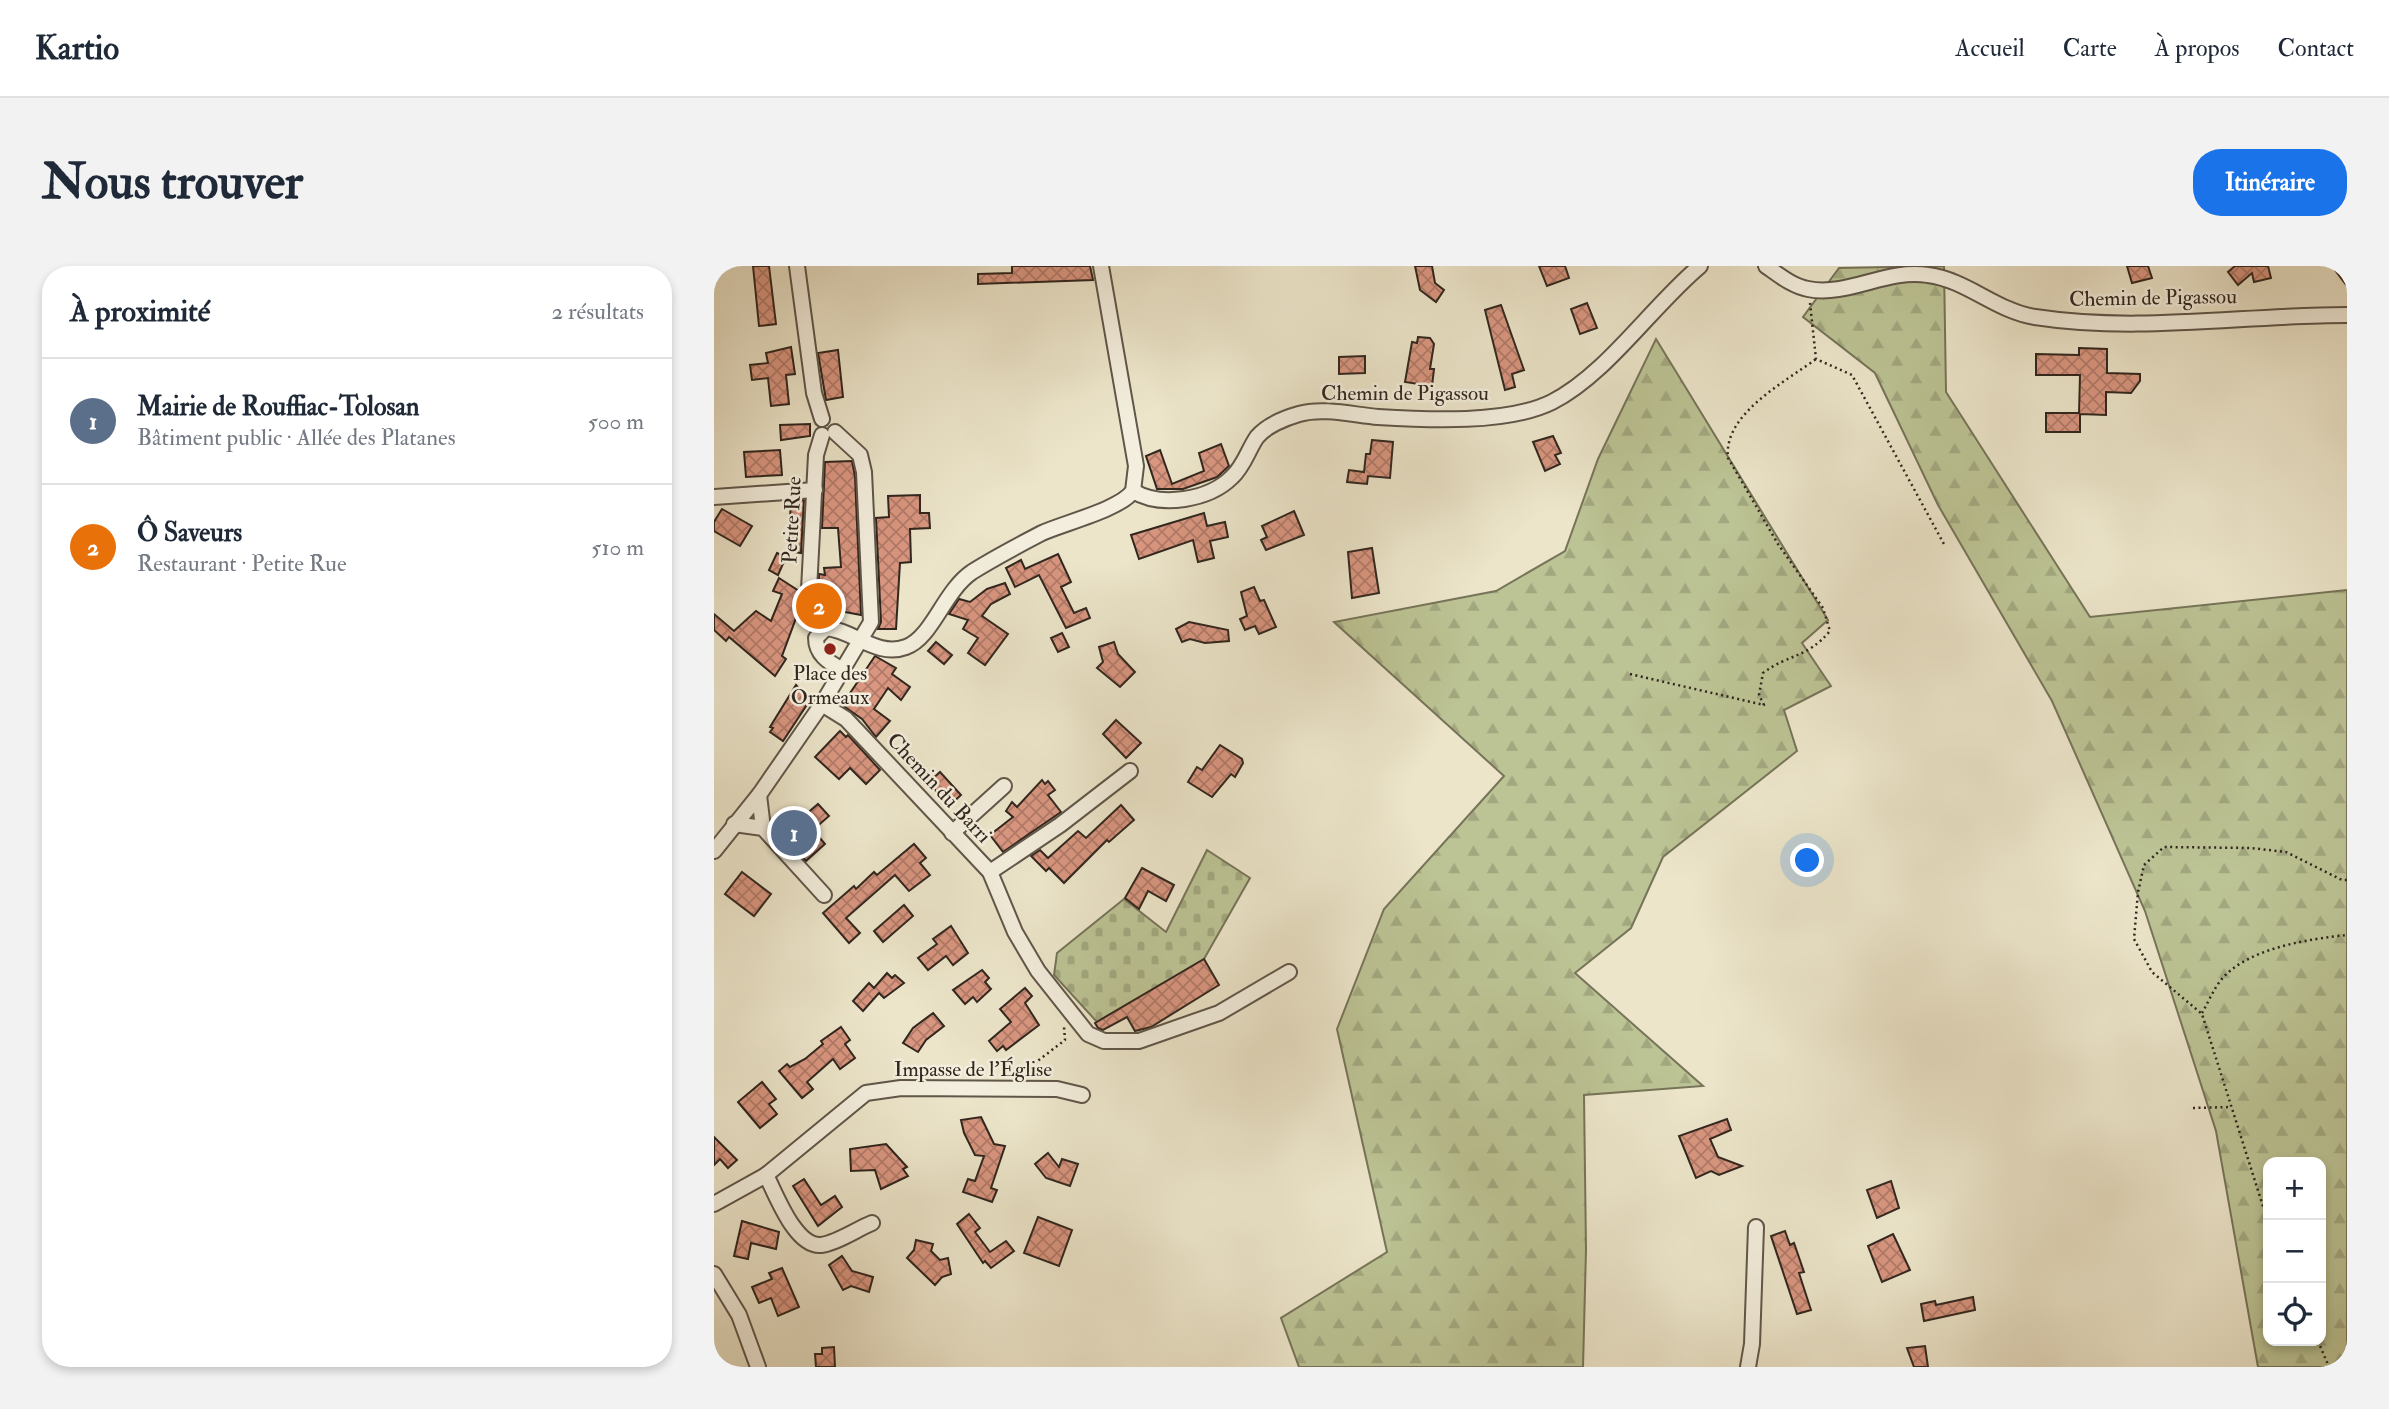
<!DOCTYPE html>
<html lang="fr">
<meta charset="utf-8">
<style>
body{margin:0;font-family:"IM FELL Double Pica",serif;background:#f2f2f3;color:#1f2937}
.controls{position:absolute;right:21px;bottom:21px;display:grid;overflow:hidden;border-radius:14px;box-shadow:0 4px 10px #0003}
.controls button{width:63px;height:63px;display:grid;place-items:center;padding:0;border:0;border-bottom:2px solid #e0e1e3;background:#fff;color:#1f2937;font:35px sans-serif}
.you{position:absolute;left:1094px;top:595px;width:24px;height:24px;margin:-18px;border:5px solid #fff;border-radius:50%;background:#1a73e8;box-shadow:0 0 0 10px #1a73e833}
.badge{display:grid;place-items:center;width:46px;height:46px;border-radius:50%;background:#1a73e8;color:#fff;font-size:23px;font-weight:700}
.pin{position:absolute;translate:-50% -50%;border:4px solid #fff;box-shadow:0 2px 7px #0006}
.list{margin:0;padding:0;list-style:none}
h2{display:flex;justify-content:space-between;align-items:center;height:91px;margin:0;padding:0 28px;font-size:30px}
h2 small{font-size:23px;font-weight:400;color:#747a83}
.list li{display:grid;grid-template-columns:46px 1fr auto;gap:21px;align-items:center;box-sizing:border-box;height:126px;padding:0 28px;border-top:2px solid #e0e1e3}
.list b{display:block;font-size:26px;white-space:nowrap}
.list p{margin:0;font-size:23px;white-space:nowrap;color:#747a83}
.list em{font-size:23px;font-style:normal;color:#747a83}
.icon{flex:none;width:38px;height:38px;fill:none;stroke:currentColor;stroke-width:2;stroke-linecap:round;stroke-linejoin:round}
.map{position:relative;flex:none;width:1633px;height:1101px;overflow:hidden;border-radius:28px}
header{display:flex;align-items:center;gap:42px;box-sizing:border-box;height:98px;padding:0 35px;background:#fff;border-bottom:2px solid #e0e1e3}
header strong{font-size:33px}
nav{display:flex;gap:38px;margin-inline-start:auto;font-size:24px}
.intro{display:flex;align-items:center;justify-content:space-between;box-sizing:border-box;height:168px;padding:0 42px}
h1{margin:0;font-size:49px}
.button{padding:18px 32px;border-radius:28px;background:#1a73e8;color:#fff;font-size:24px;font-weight:700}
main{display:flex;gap:42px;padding:0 42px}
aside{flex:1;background:#fff;border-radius:28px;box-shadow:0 4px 10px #0003}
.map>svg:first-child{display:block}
.forest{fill:url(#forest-firs);stroke:#767459;stroke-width:2;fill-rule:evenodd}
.cemetery{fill:url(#cemetery-stones);stroke:#767459;stroke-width:2}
.building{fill:url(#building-cross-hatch);stroke:#31261e;stroke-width:2}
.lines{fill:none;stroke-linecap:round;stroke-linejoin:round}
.minor-casing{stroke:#605649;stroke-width:18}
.path{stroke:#31261e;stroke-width:2.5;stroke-dasharray:2 3.5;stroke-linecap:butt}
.minor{stroke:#f3eedd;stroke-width:14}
.poi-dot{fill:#8f2418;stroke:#f3eedd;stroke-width:2.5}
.labels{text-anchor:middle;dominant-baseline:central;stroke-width:5;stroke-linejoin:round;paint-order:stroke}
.street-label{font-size:21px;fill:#31261e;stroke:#f3eedd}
.poi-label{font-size:21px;fill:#31261e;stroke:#f3eedd}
</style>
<header>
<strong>Kartio</strong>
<nav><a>Accueil</a><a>Carte</a><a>À propos</a><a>Contact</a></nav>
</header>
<div class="intro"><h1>Nous trouver</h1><a class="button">Itinéraire</a></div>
<main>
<aside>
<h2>À proximité<small>2 résultats</small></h2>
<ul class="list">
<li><span class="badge" style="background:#5c6f8a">1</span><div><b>Mairie de Rouffiac-Tolosan</b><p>Bâtiment public · Allée des Platanes</p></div><em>500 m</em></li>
<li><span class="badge" style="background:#e8710a">2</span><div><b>Ô Saveurs</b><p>Restaurant · Petite Rue</p></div><em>510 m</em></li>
</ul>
</aside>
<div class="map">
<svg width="1633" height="1101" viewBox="0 0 1633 1101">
<defs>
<pattern id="forest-firs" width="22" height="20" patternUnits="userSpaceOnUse" patternTransform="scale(1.75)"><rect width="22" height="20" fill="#bcc394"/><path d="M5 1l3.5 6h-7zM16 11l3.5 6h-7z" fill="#a2a77f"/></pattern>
<pattern id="cemetery-stones" width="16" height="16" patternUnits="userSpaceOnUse" patternTransform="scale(1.75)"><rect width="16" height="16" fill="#bcc394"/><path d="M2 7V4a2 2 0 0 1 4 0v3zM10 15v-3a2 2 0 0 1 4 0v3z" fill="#a2a77f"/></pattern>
<pattern id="building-cross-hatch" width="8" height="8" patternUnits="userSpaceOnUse" patternTransform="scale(1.75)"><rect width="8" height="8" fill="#d99680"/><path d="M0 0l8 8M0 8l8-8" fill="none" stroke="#b17a68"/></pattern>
</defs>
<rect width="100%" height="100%" fill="#ece5ca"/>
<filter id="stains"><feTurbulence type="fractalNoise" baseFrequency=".00286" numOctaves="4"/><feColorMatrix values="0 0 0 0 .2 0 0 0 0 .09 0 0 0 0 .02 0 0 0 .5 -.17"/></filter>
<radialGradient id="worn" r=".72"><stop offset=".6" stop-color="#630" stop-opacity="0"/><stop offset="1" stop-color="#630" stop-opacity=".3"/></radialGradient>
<g class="forest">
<path d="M1230,0L1232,126L1376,351L1633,324V1101H1544L1502,865L1431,645L1338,435L1224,239L1161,107L1089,51L1125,2ZM1554,896H1607V1075H1554Z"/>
<path d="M942,73L1114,354L1088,377L1117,420L1070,444L1083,485L949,591L917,662L861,707L989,820L870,829L872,984L869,1101H585L567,1052L673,986L623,763L670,643L790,510L620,356L782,325L851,285L884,193Z"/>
</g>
<path class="cemetery" d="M493,584L536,612L490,693L383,756L340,709L343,687L410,633L452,666Z"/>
<g class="building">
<path d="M39,0H55L62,58L45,60Z"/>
<path d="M298,0H376L379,14L264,18V8L298,7Z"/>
<path d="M701,0H718L721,17L730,24L722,36L706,24Z"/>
<path d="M825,0H851L855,12L833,20Z"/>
<path d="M1413,0H1434L1438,12L1418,17Z"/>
<path d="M1521,0H1554L1557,12L1540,16L1538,7L1524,19L1514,6Z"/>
<path d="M1618,0H1633V20Z"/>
<path d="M873,37L883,62L866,68L857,43Z"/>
<path d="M787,39L810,104L798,108L801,121L791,124L771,44Z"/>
<path d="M704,71L716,72L720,78L716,103H720L718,120L691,116L698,76L703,77Z"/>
<path d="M77,81L81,108L72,109L75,138L57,140L54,112L38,114L36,99L54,97L52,87Z"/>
<path d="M1365,82L1393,83V107L1426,108V115L1417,127L1392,126V149L1366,148V166H1332V147H1365L1366,109H1322V88L1365,89Z"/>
<path d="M124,84L129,131L112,134L104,87Z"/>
<path d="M651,90V107L625,108V91Z"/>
<path d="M96,158V170L67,174L66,159Z"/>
<path d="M839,170L847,187L841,189L846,198L831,205L819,176Z"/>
<path d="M658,174L679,176L676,212L654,210L653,218L633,216L635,204L650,206L652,188H656Z"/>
<path d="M507,178L515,200L503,211L469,223H443L432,190L446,184L458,218L490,205L485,187Z"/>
<path d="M66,184L68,209L32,211L30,186Z"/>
<path d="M138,195L141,211L147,349L104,341L105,308L111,309L110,302L127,301L124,262H108L111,196Z"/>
<path d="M206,229V247H215L216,262L196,263L197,296L186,297L182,363H164L167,356L162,252L175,251L174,230Z"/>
<path d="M90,234L87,287L74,285L77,235Z"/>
<path d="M8,243L38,260L26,280L0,265V256Z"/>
<path d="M580,245L590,269L552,284L547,274L553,271L548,260Z"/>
<path d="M490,247L493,260L511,256L514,271L496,275L500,292L484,296L479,274L425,293L417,269Z"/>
<path d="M658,282L665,327L638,332L634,286Z"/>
<path d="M63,287L72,291L64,309L55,304Z"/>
<path d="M344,288L357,316L347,321L360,347L372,342L376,352L352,362L325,309L301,321L292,302L307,294L311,303Z"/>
<path d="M65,312L85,325V344L68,390L72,393L61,410L15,371L12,375L0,364V348L20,365L42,345L57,355L68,328L59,325Z"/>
<path d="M291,317L296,328L277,338L268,350L294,368L271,399L254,387L264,372L249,363L254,354L235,348L245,333L256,336L273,323Z"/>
<path d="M540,321L546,335L550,334L562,361L545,368L541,360L531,364L526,353L533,350L527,326Z"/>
<path d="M475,356L514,364L515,375L491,377L476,373L468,376L462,363Z"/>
<path d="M348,367L355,381L344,386L337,372Z"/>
<path d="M222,376L238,389L230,398L214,385Z"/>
<path d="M400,376L404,388L421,406L406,421L383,402L389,396L385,381Z"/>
<path d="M161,390L182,402L178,408L196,421L187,434L174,422L160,443L176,455L162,471L148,453L128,439Z"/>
<path d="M82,419L96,434L69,475L56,466L59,462L56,461Z"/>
<path d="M402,454L427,477L412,492L389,468Z"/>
<path d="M126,465L132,471L134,469L166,504L152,518L136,502L125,513L101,491Z"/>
<path d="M506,479L528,493L529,497L521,511L517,508L498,531L474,516L483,501L488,504Z"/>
<path d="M226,506L247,529L234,541L215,516Z"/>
<path d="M328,514L331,518L334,515L341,524L334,529L347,546L289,586L276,569L299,551L292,545L298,536L303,541Z"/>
<path d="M104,538L115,550L99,564L111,578L92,595L68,569Z"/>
<path d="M407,539L420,554L395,576L393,574L350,617L335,602L332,605L317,590L326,584L334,592L364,565L372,572Z"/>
<path d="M200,578L212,592L206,597L216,609L195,625L181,609L132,652L146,667L135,677L109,647L140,620L142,623L160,606L163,609Z"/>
<path d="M428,602L460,619L452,635L434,625L425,643L411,632Z"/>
<path d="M28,606L57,628L40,650L11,628Z"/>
<path d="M190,639L199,650L169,676L160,665Z"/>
<path d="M237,660L254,687L239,699L232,690L214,704L204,692L223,678L219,673Z"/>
<path d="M490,693L505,719L437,761L421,765L413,751L389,764L384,762L381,757Z"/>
<path d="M268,704L275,712L271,716L277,723L263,736L259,731L251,738L239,724Z"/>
<path d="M173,707L178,712L181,709L190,717L170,732L165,727L149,745L139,735L155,717L160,722Z"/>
<path d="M311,722L318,730L311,737L325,759L292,784L289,780L283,785L275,775L297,756L286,743Z"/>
<path d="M219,747L230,760L212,774L204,786L189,777L199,762Z"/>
<path d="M127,761L136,774L131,778L141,792L126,803L119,793L93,816L99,823L88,832L65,805L73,798L76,801L91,793L109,778L107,775Z"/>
<path d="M48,816L62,833L55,838L63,848L46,862L24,836Z"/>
<path d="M267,851L280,878L291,880L277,922L283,924L278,936L249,926L254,913L261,915L270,890L261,889L250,867L247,854Z"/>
<path d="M1013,853L1017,864L996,873L1004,891L1028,900L1005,909L997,905L982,912L965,870Z"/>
<path d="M0,871L23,894L14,902L6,893L0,899Z"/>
<path d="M172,878L193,901L189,903L194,910L167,923L161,904L137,905L136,883Z"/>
<path d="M334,887L345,901L348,893L364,898L356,920L332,912L321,898Z"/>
<path d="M90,913L107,939L121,930L128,941L104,960L79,920Z"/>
<path d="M1177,915L1185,942L1163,952L1153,924Z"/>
<path d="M255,948L266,962L261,966L276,986L292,975L300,985L277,1002L271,995L269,997L243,958Z"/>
<path d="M324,951L358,964L345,1000L310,987Z"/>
<path d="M28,955L65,966L62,983L37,977L34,993L20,990Z"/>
<path d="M1071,965L1076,979L1080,977L1090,1006L1085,1007L1097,1044L1083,1048L1057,970Z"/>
<path d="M1179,968L1196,1004L1168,1016L1154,980Z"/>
<path d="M202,974L219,978L217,985L226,994L234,992L237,1008L228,1011L221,1019L193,992L200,984Z"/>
<path d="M128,990L138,1005L159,1011L155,1026L137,1020L129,1024L115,999Z"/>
<path d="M68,1002L85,1041L64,1050L57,1032L45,1037L38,1021L58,1013L55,1007Z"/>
<path d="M1259,1031L1261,1044L1210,1055L1207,1038L1221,1035L1222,1039Z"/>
<path d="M1211,1080L1214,1101H1200L1193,1082Z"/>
<path d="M120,1081L121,1101H102L101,1088H108V1082Z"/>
</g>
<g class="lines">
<defs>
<g id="minor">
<path d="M83,0L100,127L108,153"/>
<path d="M1052,0C1065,9 1078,20 1094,23C1134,31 1173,2 1214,9C1253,14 1282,45 1321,51C1425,67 1529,49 1633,49"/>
<path d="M419,225C447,242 495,234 518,211C530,200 534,184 543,171C552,160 571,152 585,148C609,141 640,149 664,151C713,154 794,158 838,136C892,109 939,39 986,0"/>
<path d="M0,231L101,224"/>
<path d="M106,365L94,343L102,189L108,169"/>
<path d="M127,403C114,396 102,388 102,372L112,362C139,364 163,392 192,381C218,372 230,325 258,306C280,292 305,279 328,267C350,257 407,243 419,225L422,200L387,0"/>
<path d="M108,438L132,453L276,606L301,666L324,705L374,768L390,775H425L505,747L575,706"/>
<path d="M45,529L49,562"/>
<path d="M20,558L49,562L110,629"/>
<path d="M238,567L290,520"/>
<path d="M0,585L45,529L108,438L157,356L150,206L146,189L121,166"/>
<path d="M276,606L346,559L416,505"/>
<path d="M52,909C62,928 81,981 107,979C123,977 143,963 158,957"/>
<path d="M0,938L52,909L152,827L187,822L343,823L368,829"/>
<path d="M0,1008L25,1049L44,1101"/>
<path d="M1034,1101L1038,1078L1042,961"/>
</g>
</defs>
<use href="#minor" class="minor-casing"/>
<g class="path">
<path d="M1096,37L1102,93L1138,109L1231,280"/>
<path d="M916,408L1050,439L1045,429L1049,407C1076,387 1092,393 1116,365L1109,342L1064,278L1014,192C1009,148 1071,116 1102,93"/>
<path d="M1488,747C1494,737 1499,724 1507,714C1533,682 1595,673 1633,669"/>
<path d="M319,809L321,797L351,774L350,761"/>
<path d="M1479,842L1517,841"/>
<path d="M1554,956L1488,748L1438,706L1420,673L1424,626L1430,599L1450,581L1537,582L1572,586L1628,614H1633"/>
<path d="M1604,1075L1615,1101"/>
</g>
<use href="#minor" class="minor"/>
</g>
<circle class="poi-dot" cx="116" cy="383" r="7"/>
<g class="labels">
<g class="street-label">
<text transform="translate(1439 32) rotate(-1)">Chemin de Pigassou</text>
<text x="691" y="127">Chemin de Pigassou</text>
<text transform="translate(78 254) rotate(-87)">Petite Rue</text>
<text transform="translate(225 522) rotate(47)">Chemin du Barri</text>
<text x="259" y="803">Impasse de l'Église</text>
</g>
<g class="poi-label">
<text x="116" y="407">Place des<tspan x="116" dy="24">Ormeaux</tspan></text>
</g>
</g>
<rect width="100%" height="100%" filter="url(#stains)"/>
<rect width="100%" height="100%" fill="url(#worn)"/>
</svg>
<div class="controls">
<button>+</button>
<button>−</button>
<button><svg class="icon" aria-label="locate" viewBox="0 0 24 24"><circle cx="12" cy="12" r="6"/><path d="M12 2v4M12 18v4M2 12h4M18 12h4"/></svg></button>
</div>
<div class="you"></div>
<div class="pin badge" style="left:80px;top:567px;background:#5c6f8a">1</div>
<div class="pin badge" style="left:105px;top:340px;background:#e8710a">2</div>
</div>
</main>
